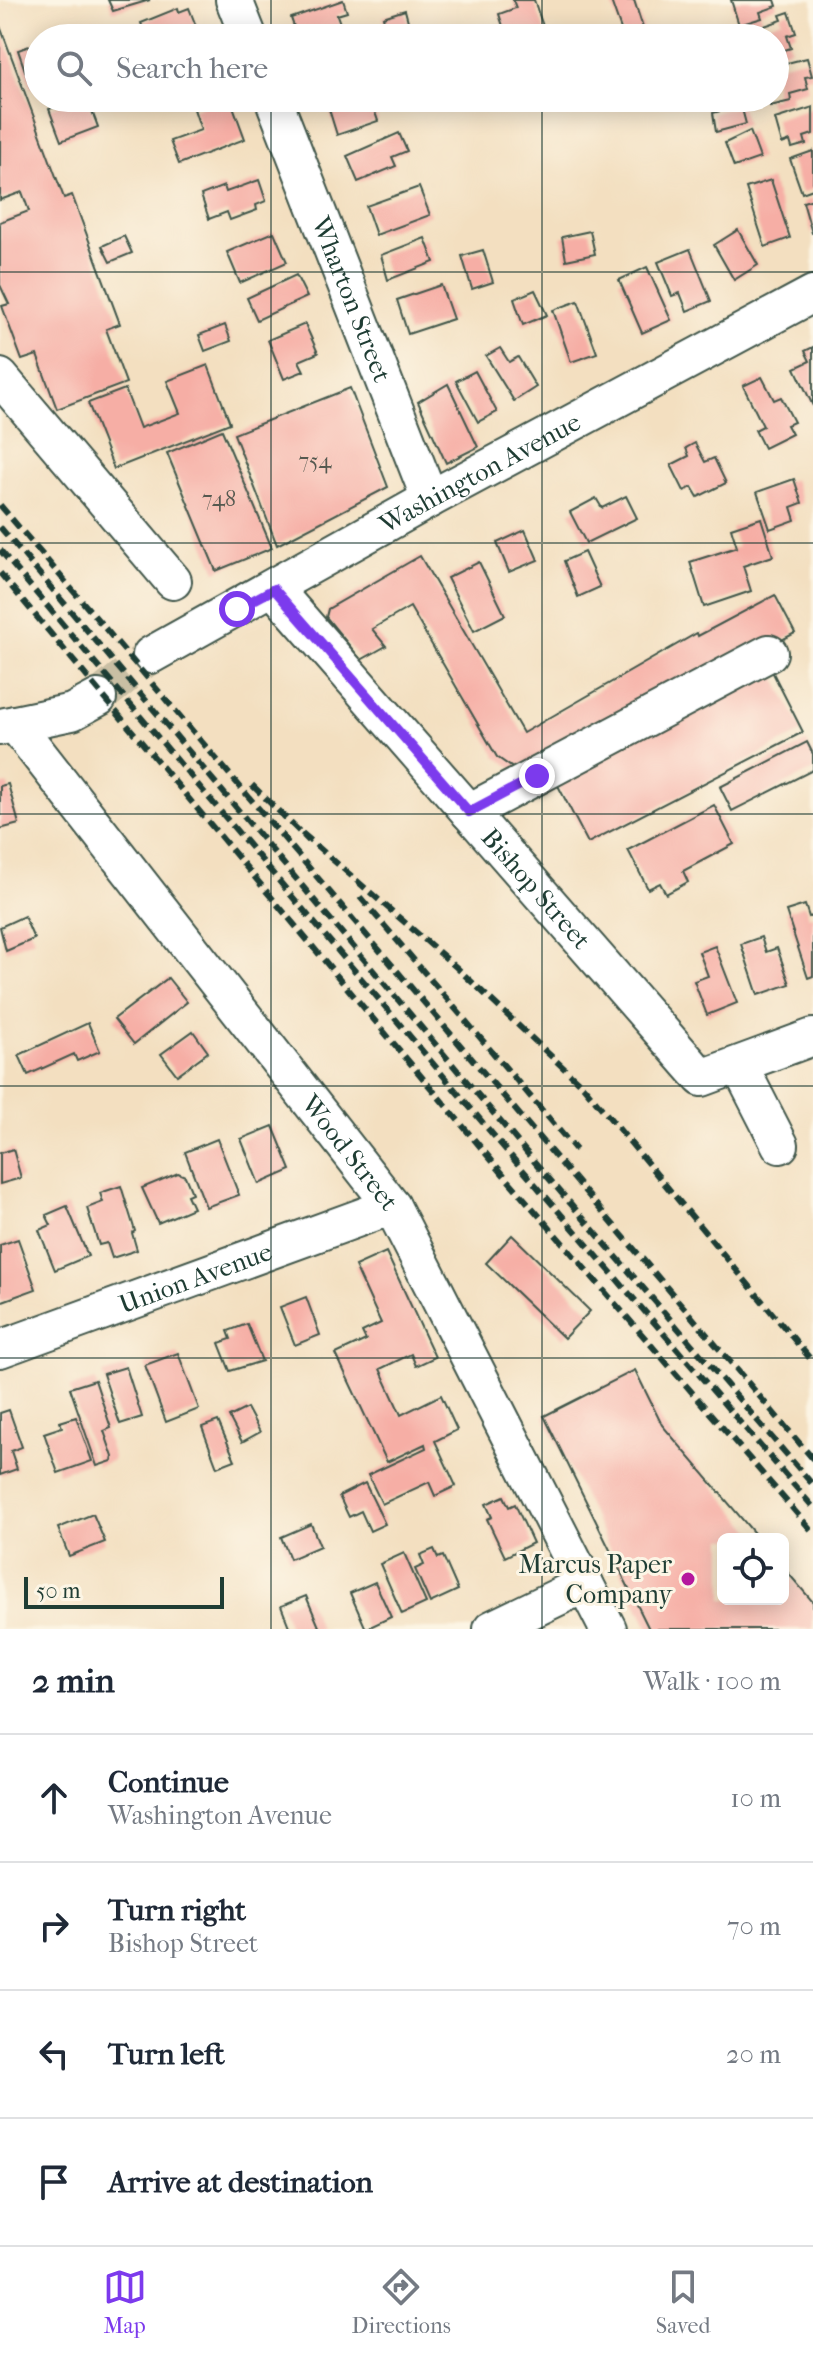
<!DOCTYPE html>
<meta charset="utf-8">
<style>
body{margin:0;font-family:"IM FELL French Canon",serif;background:#f2f2f3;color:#1f2937}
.controls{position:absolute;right:24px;bottom:24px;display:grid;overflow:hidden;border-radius:12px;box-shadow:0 4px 20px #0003}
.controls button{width:72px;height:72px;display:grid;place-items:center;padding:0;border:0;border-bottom:2px solid #e0e1e3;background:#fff;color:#1f2937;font:40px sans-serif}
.scale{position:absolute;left:24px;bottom:20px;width:200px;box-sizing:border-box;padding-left:8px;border:4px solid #1f3d34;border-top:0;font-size:22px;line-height:28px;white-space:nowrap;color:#1f3d34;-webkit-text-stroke:6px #fcf5e5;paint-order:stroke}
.stop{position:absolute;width:24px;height:24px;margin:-18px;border:6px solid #7c3aed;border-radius:50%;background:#fff}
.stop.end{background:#7c3aed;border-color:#fff;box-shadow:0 2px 8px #0008}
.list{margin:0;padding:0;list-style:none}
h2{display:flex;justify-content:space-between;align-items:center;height:104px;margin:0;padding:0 32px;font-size:34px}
h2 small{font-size:26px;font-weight:400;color:#747a83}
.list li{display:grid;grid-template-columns:52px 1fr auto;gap:24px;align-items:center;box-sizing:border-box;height:128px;padding:0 32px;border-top:2px solid #e0e1e3}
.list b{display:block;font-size:30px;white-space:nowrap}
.list p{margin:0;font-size:26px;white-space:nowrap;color:#747a83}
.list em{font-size:26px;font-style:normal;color:#747a83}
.icon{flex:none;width:44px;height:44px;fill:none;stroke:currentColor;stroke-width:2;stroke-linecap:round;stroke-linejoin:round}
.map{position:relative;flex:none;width:813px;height:1629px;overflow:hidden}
.search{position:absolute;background:#fff;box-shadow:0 4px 20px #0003;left:24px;right:24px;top:24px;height:88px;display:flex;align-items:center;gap:20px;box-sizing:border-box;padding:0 28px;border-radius:44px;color:#747a83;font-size:30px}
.sheet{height:616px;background:#fff}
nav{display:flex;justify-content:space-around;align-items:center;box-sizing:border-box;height:112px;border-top:2px solid #e0e1e3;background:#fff;font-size:22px;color:#747a83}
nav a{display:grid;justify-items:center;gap:4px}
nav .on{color:#7c3aed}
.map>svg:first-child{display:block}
.building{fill:#f6aea5}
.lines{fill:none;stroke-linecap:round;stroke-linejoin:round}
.minor-tunnel{stroke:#c9bfa4;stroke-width:36;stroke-dasharray:36 18;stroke-linecap:butt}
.minor-casing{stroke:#3f5549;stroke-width:40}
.minor{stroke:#fff;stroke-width:36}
.rail{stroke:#1f3d34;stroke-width:6;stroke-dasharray:12 6;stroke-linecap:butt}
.route{stroke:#7c3aed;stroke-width:10}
.grid{fill:none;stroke:#1f3d34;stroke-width:2;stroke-opacity:0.55}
.poi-dot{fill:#b5179e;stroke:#fcf5e5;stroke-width:3}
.labels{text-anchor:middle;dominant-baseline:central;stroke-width:6;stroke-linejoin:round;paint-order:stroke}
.number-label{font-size:22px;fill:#555950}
.street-label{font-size:26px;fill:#1f3d34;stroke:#fcf5e5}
.poi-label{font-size:26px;fill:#1f3d34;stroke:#fcf5e5;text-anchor:end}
</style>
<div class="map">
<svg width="813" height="1629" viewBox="0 0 813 1629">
<rect width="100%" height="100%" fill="#fcf5e5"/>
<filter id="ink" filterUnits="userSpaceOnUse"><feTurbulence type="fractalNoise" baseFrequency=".0125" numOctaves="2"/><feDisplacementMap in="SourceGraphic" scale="16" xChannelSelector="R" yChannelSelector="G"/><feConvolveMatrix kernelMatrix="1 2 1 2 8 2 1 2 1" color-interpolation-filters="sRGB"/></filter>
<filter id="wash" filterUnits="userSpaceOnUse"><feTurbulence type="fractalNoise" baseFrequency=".006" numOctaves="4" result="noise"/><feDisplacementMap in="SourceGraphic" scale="32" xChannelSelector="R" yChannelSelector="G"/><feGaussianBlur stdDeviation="1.8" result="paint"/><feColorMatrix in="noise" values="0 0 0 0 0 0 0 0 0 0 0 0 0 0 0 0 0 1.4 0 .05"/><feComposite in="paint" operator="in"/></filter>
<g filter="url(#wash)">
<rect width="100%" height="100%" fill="#f3dfc0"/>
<g id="blocks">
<g class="building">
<path d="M108,0H150L113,11Z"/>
<path d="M343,0L347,12L337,15L342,29L315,38H298L291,18Z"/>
<path d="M513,0H534L547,38H507L499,14L516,8Z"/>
<path d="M634,0L644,31L636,34L638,38H624L611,1Z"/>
<path d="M731,0H775L777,6L760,12L762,18L739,25Z"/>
<path d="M178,8L179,12L189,8L198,31L188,34L190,38H147L141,23Z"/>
<path d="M405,10L409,25L387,32L383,17Z"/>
<path d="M789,12L796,33L787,36L791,48L775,53V38H745L744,33L782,20L780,15Z"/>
<path d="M0,26L64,198L72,195L120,324L106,329L126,383L57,409L37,355L22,360L2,306L9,304L0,285V222L29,211L22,192L0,200Z"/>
<path d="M38,43V86L31,88L18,50Z"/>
<path d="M807,58L812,76L805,77L808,89L790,94L791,101L770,106L768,98H775V66Z"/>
<path d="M78,98H87L98,127L61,141L49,109Z"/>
<path d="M222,98H230L245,139L179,164L170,141L201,130L194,109Z"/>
<path d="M351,98H370L378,121L337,135L328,106Z"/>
<path d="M741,105L746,124L716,132L713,113Z"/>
<path d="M813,107V134L804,137L806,144L792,148L790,141L782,144L775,119Z"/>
<path d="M750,131L760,158L734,167L725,143Z"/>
<path d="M399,133L407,151L392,157L396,166L358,182L347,156Z"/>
<path d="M813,151V189L802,193L790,159Z"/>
<path d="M259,180L266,201L256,205L257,210L230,220L227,212L209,219L201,195L224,186L226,192Z"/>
<path d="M771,180L790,238L765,247L746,188Z"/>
<path d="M419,187L430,215L376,235L366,206Z"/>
<path d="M813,199V233H812L803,202Z"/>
<path d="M738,230L758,265L734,280L714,245Z"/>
<path d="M590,231L595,254L566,260L562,237Z"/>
<path d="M274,232L287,262L240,283L227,252Z"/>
<path d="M124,236L132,253L110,262L102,246Z"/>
<path d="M425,238L434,262L388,280L381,255Z"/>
<path d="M690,249L711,301L687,311L680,293L672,296L658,262Z"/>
<path d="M483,250L493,282L472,289L462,256Z"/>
<path d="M647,267L671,320L642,333L619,280Z"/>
<path d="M296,275L307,297L257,320L247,298Z"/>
<path d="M441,285L453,319L408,334L397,300Z"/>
<path d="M535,290L547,315L523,325L514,299Z"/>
<path d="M578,301L597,353L571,362L553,310Z"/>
<path d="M305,324L318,353L299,361L304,371L284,379L268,340Z"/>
<path d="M225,325L231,341L205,351L199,335Z"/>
<path d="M813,347V406L795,368L810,361L805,351Z"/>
<path d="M500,348L509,362L518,357L536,387L514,401L486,356Z"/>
<path d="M208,365L230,423L114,469L88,403L125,389L140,428L180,413L167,381Z"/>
<path d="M475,371L497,412L478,422L456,381Z"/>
<path d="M762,377L774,400L781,397L794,422L787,425L792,434L764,448L755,430L763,426L743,386Z"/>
<path d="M448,384L478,447L446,463L418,402Z"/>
<path d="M350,388L388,487L277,545L234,434Z"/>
<path d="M222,430L272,548L216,571L167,453Z"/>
<path d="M695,443L705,462L714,458L726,483L698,497L692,487L684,491L671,465L689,456L686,448Z"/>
<path d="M794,479L802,503L791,507L795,520L770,529L757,492Z"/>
<path d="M626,496L637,518L586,543L570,512L596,498L602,508Z"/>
<path d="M761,518L773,556L743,566L751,591L704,607L690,562L737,547L731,528Z"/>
<path d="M525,530L538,560L509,572L497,543Z"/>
<path d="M584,552L600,587L578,597L564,561Z"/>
<path d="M420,556L523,733L697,633L698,636L775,595L795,633L524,776L497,757L410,607L372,629L386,646L361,660L326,617L328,609Z"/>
<path d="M479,562L505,615L474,631L447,578Z"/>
<path d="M770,667L803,732L588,843L554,778Z"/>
<path d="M807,742L813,754V770L732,811L720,787Z"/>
<path d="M8,784L19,824L0,829V786Z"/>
<path d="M714,805L734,844L683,871L688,882L666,894L660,883L648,889L628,850Z"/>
<path d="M805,905L809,917L813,916V976L808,978L786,911Z"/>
<path d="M24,916L34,939L6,951L0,927Z"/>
<path d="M761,937L766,952L777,948L790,984L758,995L741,944Z"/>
<path d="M715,946L737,1003L707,1015L694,981L708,976L699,952Z"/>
<path d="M168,978L187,1002L134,1044L114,1019Z"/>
<path d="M88,1023L100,1051L77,1061L74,1054L28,1075L19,1055Z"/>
<path d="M193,1031L208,1052L177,1075L161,1054Z"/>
<path d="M273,1126L291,1170L259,1184L241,1139Z"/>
<path d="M217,1139L239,1195L206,1207L185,1152Z"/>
<path d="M13,1149L21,1178L0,1184V1153Z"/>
<path d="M178,1173L185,1176L192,1193L187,1195L193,1208L158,1223L142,1188Z"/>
<path d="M121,1186L135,1231L132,1233L137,1250L112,1258L107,1243L99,1245L87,1208L103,1202L100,1193Z"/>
<path d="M67,1206L88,1256L55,1270L39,1230L51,1225L46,1215Z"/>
<path d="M512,1235L590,1311L564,1338L486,1263Z"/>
<path d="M18,1239L36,1289L0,1302V1245Z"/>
<path d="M386,1252L435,1357L416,1366L411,1354L380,1369L401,1415L441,1395L457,1430L435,1441L456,1486L435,1496L429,1482L382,1504L368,1475L426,1448L425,1444L387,1462L336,1354L366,1340L362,1332L381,1323L355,1266Z"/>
<path d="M306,1297L320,1335L295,1345L280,1307Z"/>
<path d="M247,1324L262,1361L230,1371L219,1343L231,1339L228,1331Z"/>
<path d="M178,1353L199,1409L166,1422L145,1365Z"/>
<path d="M126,1367L142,1417L120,1424L103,1374Z"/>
<path d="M635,1370L662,1425L759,1539H723V1599H783V1567L813,1602V1629H649L544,1416Z"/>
<path d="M95,1380L111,1428L104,1431L113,1457L112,1461L97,1466L70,1388Z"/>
<path d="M247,1408L260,1432L242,1442L229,1417Z"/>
<path d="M9,1410L22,1447L11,1451L17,1469L0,1475V1413Z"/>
<path d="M76,1417L92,1461L58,1473L44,1433L62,1427L60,1422Z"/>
<path d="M218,1421L235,1460L217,1467L202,1427Z"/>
<path d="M365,1483L385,1524L370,1531L361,1511L349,1517L339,1496Z"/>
<path d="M504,1496L509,1507L515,1504L533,1543L505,1557L487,1519L492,1517L486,1504Z"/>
<path d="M93,1514L105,1542L69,1556L58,1528Z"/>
<path d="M311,1524L320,1546L290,1559L281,1537Z"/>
<path d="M434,1549L438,1558L443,1556L458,1590L430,1603L415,1569L424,1565L420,1555Z"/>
<path d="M404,1553L426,1603L402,1614L380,1564Z"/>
<path d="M375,1582L391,1617L366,1629L350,1593Z"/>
<path d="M306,1596L320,1629H290L281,1606Z"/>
</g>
</g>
</g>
<g filter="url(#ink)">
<use href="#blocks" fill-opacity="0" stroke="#3f5549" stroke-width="2"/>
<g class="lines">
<path class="minor-tunnel" d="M98,698L151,655"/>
<defs>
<g id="minor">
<path d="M234,0L249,38"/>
<path id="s1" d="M273,98L430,499"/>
<path d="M0,377L173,581"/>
<path id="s2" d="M274,589L702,1078L813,1037"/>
<path id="s3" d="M151,655L430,499L813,294"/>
<path id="s4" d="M15,724L392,1206L608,1629"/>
<path d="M0,727L72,712L98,698"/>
<path d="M469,812L769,653"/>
<path d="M739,1065L780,1145"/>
<path id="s5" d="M0,1349L392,1206"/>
<path d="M492,1629L585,1584"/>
</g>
</defs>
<use href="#minor" class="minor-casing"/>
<use href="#minor" class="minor"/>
<g class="rail">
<path d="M0,505L813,1459"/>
<path d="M0,527L527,1153L813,1485"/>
<path d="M0,550L516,1162L813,1507"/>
<path d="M0,573L503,1174L813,1532"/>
<path d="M252,785L309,841"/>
<path d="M302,833L456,967L584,1087L813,1362"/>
<path d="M360,897L576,1150"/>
</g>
</g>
</g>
<g class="lines" filter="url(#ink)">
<path class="route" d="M237,609L274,589L469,812L537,776"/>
</g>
<path class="grid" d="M271,0V38M542,0V38M271,98V1629M542,98V1629M0,272H813M0,543H813M0,814H813M0,1086H813M0,1358H813"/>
<circle class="poi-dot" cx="688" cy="1579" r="8"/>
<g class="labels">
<g class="number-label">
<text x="315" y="461">754</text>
<text x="219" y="499">748</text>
</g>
<g class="street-label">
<text stroke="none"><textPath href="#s1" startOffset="216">Wharton Street</textPath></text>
<text stroke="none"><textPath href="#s3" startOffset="376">Washington Avenue</textPath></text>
<text stroke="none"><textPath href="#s2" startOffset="398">Bishop Street</textPath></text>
<text stroke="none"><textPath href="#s4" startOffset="544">Wood Street</textPath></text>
<text stroke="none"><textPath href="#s5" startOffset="208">Union Avenue</textPath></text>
</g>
<g class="poi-label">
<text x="672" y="1564">Marcus Paper<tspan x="672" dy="30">Company</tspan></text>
</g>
</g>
</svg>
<div class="controls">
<button><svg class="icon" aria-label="locate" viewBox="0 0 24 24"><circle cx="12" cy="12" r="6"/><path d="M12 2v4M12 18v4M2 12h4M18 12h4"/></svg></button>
</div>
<div class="scale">50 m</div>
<div class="stop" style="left:237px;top:609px"></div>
<div class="stop end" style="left:537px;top:776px"></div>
<div class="search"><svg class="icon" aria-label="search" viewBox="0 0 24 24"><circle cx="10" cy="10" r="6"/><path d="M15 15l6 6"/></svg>Search here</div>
</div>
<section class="sheet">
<h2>2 min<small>Walk · 100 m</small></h2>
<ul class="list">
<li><svg class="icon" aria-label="ahead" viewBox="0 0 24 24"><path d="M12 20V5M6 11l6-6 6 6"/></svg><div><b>Continue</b><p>Washington Avenue</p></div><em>10 m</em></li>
<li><svg class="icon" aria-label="right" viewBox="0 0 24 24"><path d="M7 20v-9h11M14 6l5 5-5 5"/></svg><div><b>Turn right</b><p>Bishop Street</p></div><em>70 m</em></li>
<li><svg class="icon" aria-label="left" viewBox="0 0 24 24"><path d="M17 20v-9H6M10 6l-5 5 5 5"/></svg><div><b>Turn left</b></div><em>20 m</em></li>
<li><svg class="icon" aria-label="arrive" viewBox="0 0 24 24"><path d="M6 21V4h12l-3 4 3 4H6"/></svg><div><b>Arrive at destination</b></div></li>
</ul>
</section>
<nav>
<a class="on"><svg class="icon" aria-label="map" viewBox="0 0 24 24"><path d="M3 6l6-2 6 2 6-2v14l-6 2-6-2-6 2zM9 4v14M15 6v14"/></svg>Map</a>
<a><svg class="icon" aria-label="directions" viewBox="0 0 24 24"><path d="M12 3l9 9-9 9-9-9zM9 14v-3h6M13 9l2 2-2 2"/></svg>Directions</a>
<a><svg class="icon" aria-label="saved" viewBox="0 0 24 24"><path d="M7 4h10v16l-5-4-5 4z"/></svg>Saved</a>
</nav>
